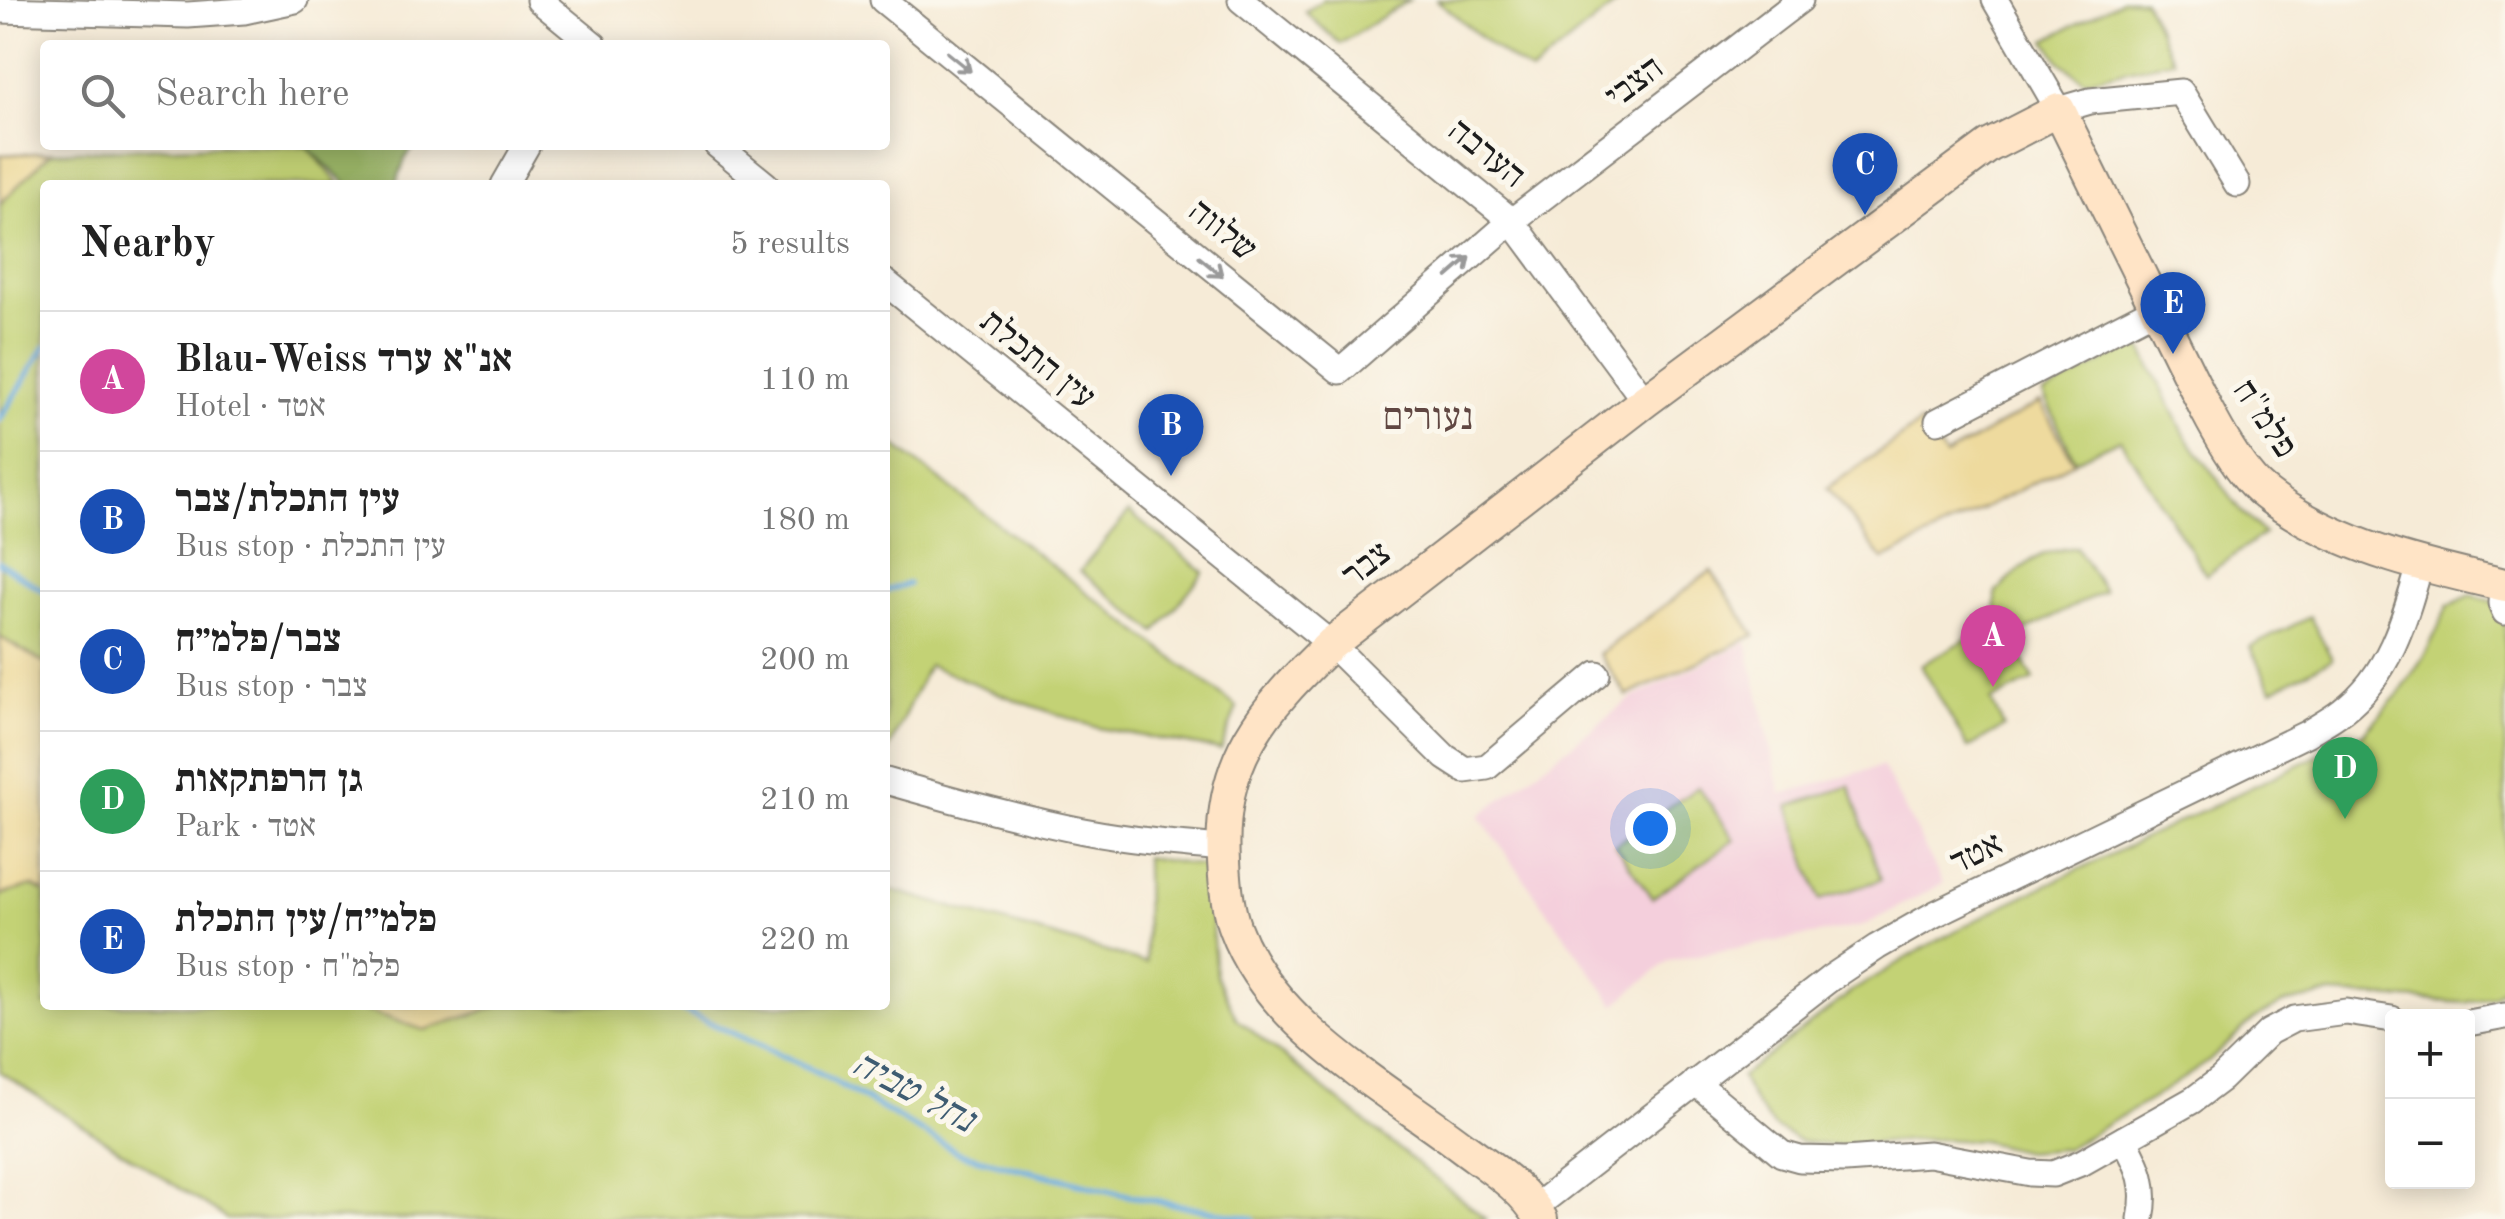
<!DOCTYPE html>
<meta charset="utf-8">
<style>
body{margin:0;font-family:"Old Standard TT","Frank Ruhl Libre",serif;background:#f2f2f2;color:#222}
.controls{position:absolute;right:30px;bottom:30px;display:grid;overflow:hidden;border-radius:10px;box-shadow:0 5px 25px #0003}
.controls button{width:90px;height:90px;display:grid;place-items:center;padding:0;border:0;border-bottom:2px solid #e0e0e0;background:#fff;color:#222;font:50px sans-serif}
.you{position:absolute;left:1650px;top:828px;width:35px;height:35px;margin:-25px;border:8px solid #fff;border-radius:50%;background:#1a73e8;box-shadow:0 0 0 15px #1a73e833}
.badge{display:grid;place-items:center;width:65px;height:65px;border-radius:50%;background:#b45309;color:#fff;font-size:32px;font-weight:700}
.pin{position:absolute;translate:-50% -82px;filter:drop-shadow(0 2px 5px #0008)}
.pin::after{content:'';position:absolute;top:52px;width:35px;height:30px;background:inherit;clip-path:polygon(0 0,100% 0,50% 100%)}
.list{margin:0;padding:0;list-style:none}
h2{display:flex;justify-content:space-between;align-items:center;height:130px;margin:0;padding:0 40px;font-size:42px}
h2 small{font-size:32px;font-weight:400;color:#767676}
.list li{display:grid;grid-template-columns:65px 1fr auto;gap:30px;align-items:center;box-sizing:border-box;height:140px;padding:0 40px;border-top:2px solid #e0e0e0}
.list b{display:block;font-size:38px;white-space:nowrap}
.list p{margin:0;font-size:32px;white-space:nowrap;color:#767676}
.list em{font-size:32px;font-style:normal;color:#767676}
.icon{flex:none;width:55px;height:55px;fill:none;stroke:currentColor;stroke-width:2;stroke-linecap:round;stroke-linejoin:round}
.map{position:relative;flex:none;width:2505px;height:1219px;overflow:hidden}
.search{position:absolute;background:#fff;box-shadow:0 5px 25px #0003;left:40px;top:40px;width:850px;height:110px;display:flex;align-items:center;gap:25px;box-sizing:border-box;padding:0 35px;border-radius:10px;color:#767676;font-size:38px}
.panel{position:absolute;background:#fff;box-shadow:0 5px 25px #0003;left:40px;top:180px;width:850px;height:830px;border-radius:10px}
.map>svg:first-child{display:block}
.built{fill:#f4cfdc}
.green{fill:#c3d274;stroke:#707748;stroke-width:2.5}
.forest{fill:#9ab466;stroke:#5b6841;stroke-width:2.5}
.sand{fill:#eeda9e;stroke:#857b5d;stroke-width:2.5}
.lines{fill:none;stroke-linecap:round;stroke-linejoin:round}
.stream{stroke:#68aadc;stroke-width:6}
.street-casing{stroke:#89847a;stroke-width:29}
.secondary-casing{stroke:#89847a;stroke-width:36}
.street{stroke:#fff;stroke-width:25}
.secondary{stroke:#ffe4c6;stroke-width:32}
.oneway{stroke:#999}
.labels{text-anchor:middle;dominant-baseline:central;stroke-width:10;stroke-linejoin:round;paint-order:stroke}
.street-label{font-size:35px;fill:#1c1c1c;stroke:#fbf7ec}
.neighbourhood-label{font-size:38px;fill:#604742;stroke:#fbf7ec}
.water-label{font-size:38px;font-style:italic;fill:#3e5c72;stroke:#fbf7ec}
</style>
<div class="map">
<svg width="2505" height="1219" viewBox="0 0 2505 1219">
<rect width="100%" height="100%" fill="#fbf7ec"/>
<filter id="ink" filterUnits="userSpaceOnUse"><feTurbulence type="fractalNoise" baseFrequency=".01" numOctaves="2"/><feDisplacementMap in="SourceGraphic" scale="20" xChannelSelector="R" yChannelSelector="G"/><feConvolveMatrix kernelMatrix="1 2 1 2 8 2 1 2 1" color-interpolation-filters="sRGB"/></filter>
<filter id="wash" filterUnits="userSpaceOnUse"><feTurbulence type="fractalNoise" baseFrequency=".0048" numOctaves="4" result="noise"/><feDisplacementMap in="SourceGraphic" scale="40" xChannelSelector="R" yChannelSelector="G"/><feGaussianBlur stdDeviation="2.25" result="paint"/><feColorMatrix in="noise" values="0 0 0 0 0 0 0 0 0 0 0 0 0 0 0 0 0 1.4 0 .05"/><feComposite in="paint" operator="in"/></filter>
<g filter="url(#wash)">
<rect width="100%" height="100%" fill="#f6ebd7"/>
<path class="built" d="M1747,642L1781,794L1882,766L1943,883L1863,926L1669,960L1615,1005L1479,816L1632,698Z"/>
<g class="green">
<path d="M1323,0H1409L1340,44L1305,12Z"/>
<path d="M1437,0H1621L1531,73L1491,46Z"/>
<path d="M2122,0H2144L2173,60L2084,80L2060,62L2046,40Z"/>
<path d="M222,145L307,147L340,185H45V664L0,637V204L51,152Z"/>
<path d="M2139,343L2185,435L2241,511L2264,534L2206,575L2120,439L2075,460L2043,394Z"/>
<path d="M885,438L1237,707L1221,750L1098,728L1018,701L928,665L885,757Z"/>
<path d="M1129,512L1204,572L1156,632L1080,571Z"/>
<path d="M2076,547L2104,591L2011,638L2034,680L1991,701L2004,727L1968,748L1921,665L1992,625L1996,615V593C2027,563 2031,553 2076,547Z"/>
<path d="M2471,595L2505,605V986L2494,996L2465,1003L2331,994L2283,1004L2253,1020L2208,1062L2153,1098L2065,1149L2025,1152L1981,1141L1928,1139L1835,1146L1799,1141L1774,1127L1756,1105L1741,1077L1854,990L1925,947L2006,904L2363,734L2400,693L2427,651L2449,605Z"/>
<path d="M2310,617L2332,659L2272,690L2250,647Z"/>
<path d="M1850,786L1881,880L1820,900L1789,806Z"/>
<path d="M1698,787L1735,840L1652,898L1615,845Z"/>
<path d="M1145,857L1207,867L1216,976L1237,1019L1486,1219H227L0,1072V895L32,886L45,892V1005H350L424,1030L503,1005H885V888L1146,963Z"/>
</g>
<path class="forest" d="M305,145H415L405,159L396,185H347Z"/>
<g class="sand">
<path d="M51,152L0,204V155Z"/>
<path d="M2040,402L2074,462L1883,560L1827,488L1921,423L1945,456Z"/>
<path d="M1711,571L1755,635L1627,696L1599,654Z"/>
<path d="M0,637L45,664V892L32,886L0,895Z"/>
<path d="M350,1005H503L424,1030Z"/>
</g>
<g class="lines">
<g class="stream">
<path d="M0,419L45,347"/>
<path d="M0,563L45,592"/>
<path d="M885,591L908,584"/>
<path d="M676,1005L682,1010L816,1071L961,1154L1126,1195L1253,1219"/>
</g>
</g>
</g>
<g filter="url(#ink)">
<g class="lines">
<defs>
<g id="street">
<path d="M539,0L594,45"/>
<path d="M883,0L1340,371L1512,221L1800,0"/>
<path d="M1241,0L1512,221L1645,401"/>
<path d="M1995,0L2059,110L2090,101L2181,92L2237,184"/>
<path d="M0,10L188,15L244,11L295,0"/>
<path d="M717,145L766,185"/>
<path d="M504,185L527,145"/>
<path d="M885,282L1331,644L1445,757L1465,770L1487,767L1597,674"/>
<path d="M1938,421L2156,308"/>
<path d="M2502,584L2501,603L2505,612"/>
<path d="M886,781C952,800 1017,818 1083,831C1130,840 1176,844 1223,848"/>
<path d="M2468,1023L2505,1016"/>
<path d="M1695,1082L1782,1154L1800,1159L1845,1160L1929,1154L2030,1173L2053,1174L2083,1162L2193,1100L2221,1079L2269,1032L2294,1019L2346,1012L2392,1019"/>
<path d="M2124,1139C2140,1168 2148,1186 2141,1219"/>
<path d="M1535,1207L1832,977L1877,947L1935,914L2308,733C2319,726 2332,719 2342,711C2389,676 2405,619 2420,565"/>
</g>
<path id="secondary" d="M1541,1219C1524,1188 1491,1168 1463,1147C1384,1087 1271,1026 1235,929C1227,908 1225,883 1224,861C1218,760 1262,710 1331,644L1645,401L1989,146L2059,110L2206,409C2219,434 2233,459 2251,480C2263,494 2279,504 2294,513C2359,552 2432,568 2505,585"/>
</defs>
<use href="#street" class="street-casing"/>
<use href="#secondary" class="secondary-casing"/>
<use href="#street" class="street"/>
<use href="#secondary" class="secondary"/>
</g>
<defs><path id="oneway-shaft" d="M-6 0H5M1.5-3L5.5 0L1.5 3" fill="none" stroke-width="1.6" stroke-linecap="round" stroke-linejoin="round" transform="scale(2.5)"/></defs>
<g class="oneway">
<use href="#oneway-shaft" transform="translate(959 62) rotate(39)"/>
<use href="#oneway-shaft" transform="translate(1211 267) rotate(39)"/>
<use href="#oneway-shaft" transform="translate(1459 267) rotate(-41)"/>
</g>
</g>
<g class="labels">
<g class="street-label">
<text transform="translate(1635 83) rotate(-37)">הצבי</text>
<text transform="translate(1486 154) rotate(39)">הערבה</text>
<text transform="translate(1222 231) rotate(39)">שלווה</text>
<text transform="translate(1037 360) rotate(39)">עין התכלת</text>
<text transform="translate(2264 419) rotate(56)">פלמ"ח</text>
<text transform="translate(1367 565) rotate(-38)">צבר</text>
<text transform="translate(1977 854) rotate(-26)">אטד</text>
</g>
<g class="neighbourhood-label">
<text x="1428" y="419">נעורים</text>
</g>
<g class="water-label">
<text transform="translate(913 1093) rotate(28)">נחל טביה</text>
</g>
</g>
</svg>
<div class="controls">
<button>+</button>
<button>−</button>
</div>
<div class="you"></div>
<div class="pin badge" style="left:1993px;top:687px;background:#d1479c">A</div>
<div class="pin badge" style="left:1171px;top:476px;background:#1a4fb4">B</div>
<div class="pin badge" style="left:1865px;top:215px;background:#1a4fb4">C</div>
<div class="pin badge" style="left:2345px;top:819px;background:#2e9e5b">D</div>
<div class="pin badge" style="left:2173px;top:354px;background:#1a4fb4">E</div>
<div class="search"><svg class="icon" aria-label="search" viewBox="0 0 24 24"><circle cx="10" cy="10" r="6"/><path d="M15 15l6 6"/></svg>Search here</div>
<section class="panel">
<h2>Nearby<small>5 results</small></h2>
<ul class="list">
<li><span class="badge" style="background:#d1479c">A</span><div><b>Blau-Weiss אנ&quot;א ערד</b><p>Hotel · אטד</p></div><em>110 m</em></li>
<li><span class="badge" style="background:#1a4fb4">B</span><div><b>עין התכלת/צבר</b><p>Bus stop · עין התכלת</p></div><em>180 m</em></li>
<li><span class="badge" style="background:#1a4fb4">C</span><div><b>צבר/פלמ״ח</b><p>Bus stop · צבר</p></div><em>200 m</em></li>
<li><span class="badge" style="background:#2e9e5b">D</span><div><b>גן הרפתקאות</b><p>Park · אטד</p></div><em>210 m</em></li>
<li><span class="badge" style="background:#1a4fb4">E</span><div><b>פלמ״ח/עין התכלת</b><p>Bus stop · פלמ&quot;ח</p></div><em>220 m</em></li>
</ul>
</section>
</div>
